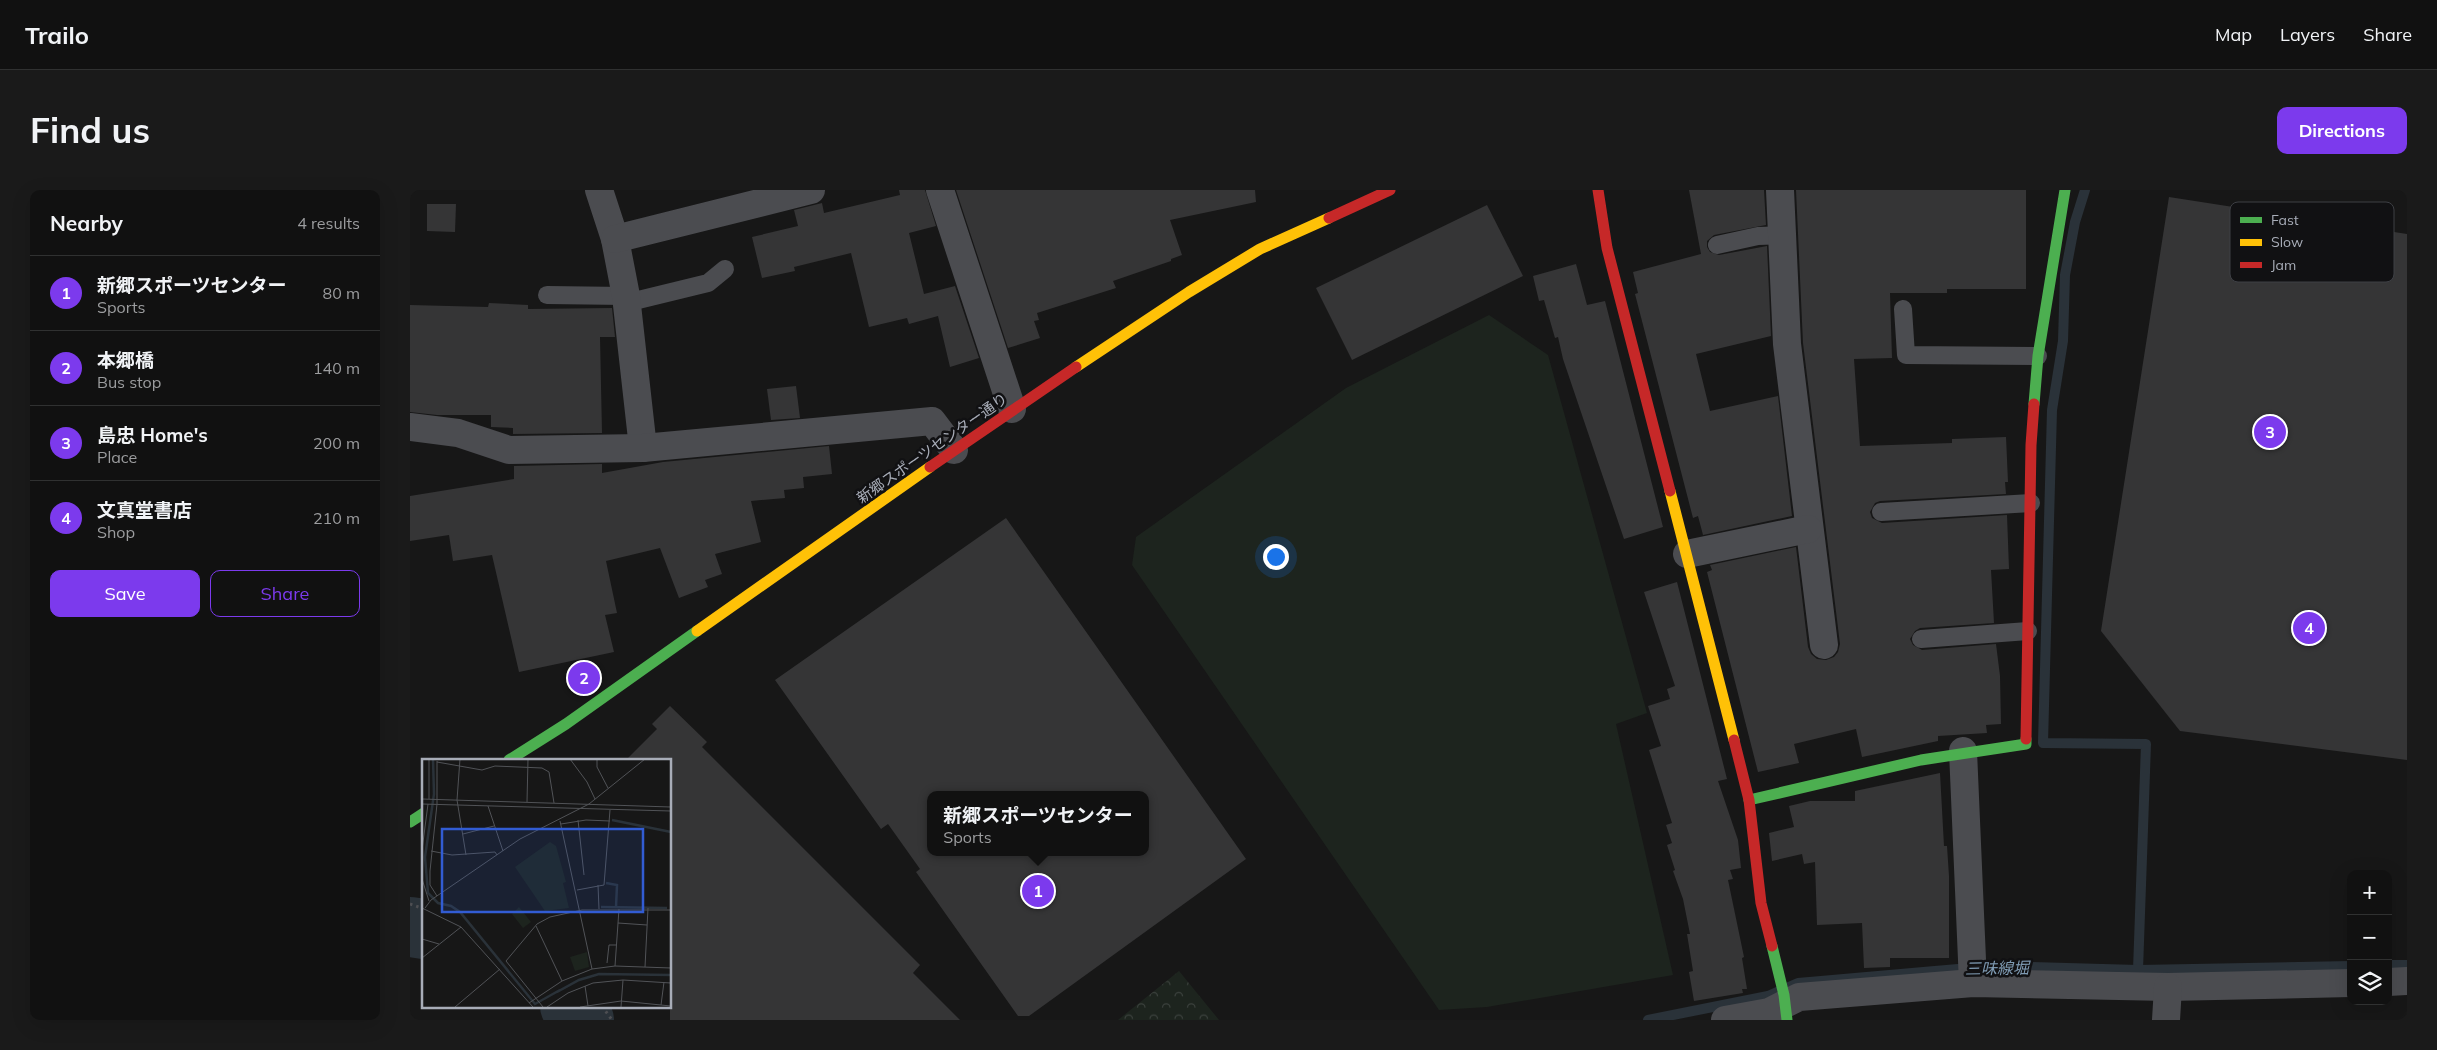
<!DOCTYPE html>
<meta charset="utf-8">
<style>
body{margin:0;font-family:Mulish,"Noto Sans JP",sans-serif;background:#1a1a1a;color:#f1f3f6}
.controls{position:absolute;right:15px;bottom:15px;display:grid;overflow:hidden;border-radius:10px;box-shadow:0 5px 20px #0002}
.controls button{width:45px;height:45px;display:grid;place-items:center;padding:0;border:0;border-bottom:1px solid #303131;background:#111;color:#f1f3f6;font:25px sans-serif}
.you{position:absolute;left:865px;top:366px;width:18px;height:18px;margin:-12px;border:4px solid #fff;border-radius:50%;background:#1a73e8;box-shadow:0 0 0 8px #1a73e833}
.badge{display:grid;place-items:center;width:32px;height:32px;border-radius:50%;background:#7c3aed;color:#fff;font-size:16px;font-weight:700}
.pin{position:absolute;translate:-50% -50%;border:2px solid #fff;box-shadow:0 1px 5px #0006}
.popup{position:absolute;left:517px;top:601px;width:222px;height:65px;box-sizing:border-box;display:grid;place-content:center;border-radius:10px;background:#111;filter:drop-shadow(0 1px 4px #0005);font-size:16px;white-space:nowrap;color:#9c9d9f}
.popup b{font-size:19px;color:#f1f3f6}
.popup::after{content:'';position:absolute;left:50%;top:100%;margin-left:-10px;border:10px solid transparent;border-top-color:#111}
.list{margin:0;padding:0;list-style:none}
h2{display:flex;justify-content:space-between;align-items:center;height:65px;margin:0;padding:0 20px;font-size:21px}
h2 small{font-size:16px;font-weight:400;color:#9c9d9f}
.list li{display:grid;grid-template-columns:32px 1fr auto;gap:15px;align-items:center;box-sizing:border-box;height:75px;padding:0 20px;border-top:1px solid #303131}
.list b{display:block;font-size:19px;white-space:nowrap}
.list p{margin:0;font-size:16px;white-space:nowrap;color:#9c9d9f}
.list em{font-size:16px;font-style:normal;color:#9c9d9f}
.actions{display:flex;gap:10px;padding:15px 20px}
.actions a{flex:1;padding:11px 0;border:1px solid #7c3aed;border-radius:10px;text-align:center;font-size:18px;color:#7c3aed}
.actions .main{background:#7c3aed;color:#fff}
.icon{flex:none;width:28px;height:28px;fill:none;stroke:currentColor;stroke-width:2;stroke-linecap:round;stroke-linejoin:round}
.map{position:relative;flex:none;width:1997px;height:830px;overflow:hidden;border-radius:10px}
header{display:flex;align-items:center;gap:30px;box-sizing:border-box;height:70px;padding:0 25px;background:#111;border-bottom:1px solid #303131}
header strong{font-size:24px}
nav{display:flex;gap:28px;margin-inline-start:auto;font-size:18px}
.intro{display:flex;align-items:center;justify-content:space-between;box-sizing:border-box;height:120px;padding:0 30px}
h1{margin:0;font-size:35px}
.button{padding:12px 22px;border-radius:10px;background:#7c3aed;color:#fff;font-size:18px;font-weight:700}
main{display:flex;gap:30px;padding:0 30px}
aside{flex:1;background:#111;border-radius:10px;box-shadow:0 5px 20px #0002}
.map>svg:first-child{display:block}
.forest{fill:url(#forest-crowns)}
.pitch{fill:#1d241e}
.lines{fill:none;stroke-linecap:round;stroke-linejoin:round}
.stream{stroke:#2a3239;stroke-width:10}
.river{stroke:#2a3239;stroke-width:60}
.building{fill:#353536;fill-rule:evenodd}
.path{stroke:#4d4e52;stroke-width:3;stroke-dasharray:2.5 4;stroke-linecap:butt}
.lane{stroke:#4b4c50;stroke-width:18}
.street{stroke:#4b4c50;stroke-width:28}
.fast{stroke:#4caf50;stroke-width:11}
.slow{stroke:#ffc107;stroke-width:11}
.jam{stroke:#c62828;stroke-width:11}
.labels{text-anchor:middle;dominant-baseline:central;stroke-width:5;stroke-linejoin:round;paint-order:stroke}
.street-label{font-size:15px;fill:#a8adb8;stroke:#111113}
.water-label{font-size:16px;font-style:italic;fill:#7f9bb3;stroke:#111113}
.inset-river{fill:none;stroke:#2a3239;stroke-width:2.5}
.inset-road{fill:none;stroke:#515357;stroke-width:1}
.view{fill:#325cd3;fill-opacity:0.15;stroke:#325cd3;stroke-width:2.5}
.inset-edge{fill:none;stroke:#a8adb8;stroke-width:2.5}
.key{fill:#111113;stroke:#3e4045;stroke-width:1}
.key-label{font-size:14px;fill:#a8adb8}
</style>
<header>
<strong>Trailo</strong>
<nav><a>Map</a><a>Layers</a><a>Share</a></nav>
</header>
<div class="intro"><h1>Find us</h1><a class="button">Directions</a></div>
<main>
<aside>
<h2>Nearby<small>4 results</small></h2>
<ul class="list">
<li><span class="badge">1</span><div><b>新郷スポーツセンター</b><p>Sports</p></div><em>80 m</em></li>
<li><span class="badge">2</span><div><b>本郷橋</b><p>Bus stop</p></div><em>140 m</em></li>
<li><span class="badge">3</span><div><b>島忠 Home's</b><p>Place</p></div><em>200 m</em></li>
<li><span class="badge">4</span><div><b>文真堂書店</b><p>Shop</p></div><em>210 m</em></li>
</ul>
<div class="actions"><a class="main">Save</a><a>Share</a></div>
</aside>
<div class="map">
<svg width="1997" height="830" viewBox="0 0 1997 830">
<defs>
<pattern id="forest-crowns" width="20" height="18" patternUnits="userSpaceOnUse" patternTransform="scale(1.25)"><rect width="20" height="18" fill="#1d241e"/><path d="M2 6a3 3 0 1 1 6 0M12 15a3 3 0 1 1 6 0" fill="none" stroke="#3b413d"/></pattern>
</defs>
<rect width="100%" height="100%" fill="#171717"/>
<path class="forest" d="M769,781L809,830H708Z"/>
<path class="pitch" d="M1079,125L1138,165L1237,523L1206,534L1263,785L1077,817L1029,820L722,375L726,347L936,198Z"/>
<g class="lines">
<g class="stream">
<path d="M1675,0L1665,32L1655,85L1653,151L1642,220L1633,553L1736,554L1728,780"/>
<path d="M1978,775H1997"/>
<path d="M1238,830L1358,806L1388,793L1582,776L1728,780L1941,776"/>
</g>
<g class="river">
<path d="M0,737L14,739"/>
<path d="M160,816L174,830"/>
</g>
</g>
<g class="building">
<path d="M489,0H515L526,36L499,43L514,104L545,96L569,168L540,177L528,126L499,134L497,128L459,137L441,63L384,77L385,81L352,88L342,47L388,36L384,20L412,13L414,23L490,5Z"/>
<path d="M546,0H845L846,12L760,30L772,65L761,69V71L703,91L706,98L627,123L629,130L624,131L630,148L598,158Z"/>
<path d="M1279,0H1354L1356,35L1304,45L1297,51V57L1300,62L1309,65L1357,56L1361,146L1286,164L1300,221L1368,206L1382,326L1293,345L1288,326L1283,328L1225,104L1228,103L1223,82L1291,64Z"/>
<path d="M1386,0H1616V99H1537V103H1480L1482,168L1444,169L1450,256L1542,253V249L1596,247L1598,292H1595L1596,304L1470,311L1465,313L1460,322L1462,328L1472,333L1597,325L1599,379L1581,380L1584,433L1510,438L1505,441L1500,449L1503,455L1512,460L1586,454L1590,486L1591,534L1576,535L1577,543L1528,546V551L1452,567L1446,539L1384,554L1389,573L1348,582L1297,382L1302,380L1300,375L1386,357L1398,457L1401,464L1407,469L1416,470L1424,467L1428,462L1430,454L1393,153Z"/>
<path d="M1759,7L1997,44V570L1770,541L1691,441Z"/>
<path d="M17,14H46L45,42L17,41Z"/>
<path d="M1077,15L1113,86L942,170L906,98Z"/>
<path d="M1166,74L1177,115L1195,111L1253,337L1214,349L1153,169L1148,147L1145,148L1134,110L1129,111L1123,86Z"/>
<path d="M79,113L118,115V119L202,118L205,147H190L192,243L103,244V238L81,237V225H27L0,222V115L78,117Z"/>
<path d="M386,196L390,228L361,230L357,199Z"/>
<path d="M419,256L422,284L393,287L394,298L374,300L375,308L341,311L351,352L305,364L312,384L295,390L298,397L269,408L250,358L196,371L207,423L195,425L204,462L109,482L82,365L43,371L39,345L0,351V306L104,289V276L192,274V283L253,272Z"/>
<path d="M596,328L836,669L619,826H608L506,682L510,679L478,634L471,639L365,490ZM520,605H736V662H520Z"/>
<path d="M1267,392L1317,589L1308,591L1328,650L1331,678L1320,680L1323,689L1318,690L1334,767L1332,768L1337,799H1332L1333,803L1284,811L1279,782L1283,781L1277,744H1280L1273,709L1263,681L1265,680L1257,655L1262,653L1256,635L1262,633L1239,560L1251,556L1238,516L1260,509L1257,499L1265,496L1234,402Z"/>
<path d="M260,516L297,552L292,557L510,775L503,783L550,830H260V570H216L247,539L242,534Z"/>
<path d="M1530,583L1534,656H1537L1539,686V768H1480V777L1454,778L1452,733L1407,735L1405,672L1394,674L1392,664L1362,671L1359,643L1384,637L1379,616L1400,611H1445V601Z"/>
</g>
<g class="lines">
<g class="path">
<path d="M0,714L14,719"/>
<path d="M192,816L202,830"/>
</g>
<g class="lane">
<path d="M1307,55L1348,46L1374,45"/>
<path d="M137,105L216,106"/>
<path d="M216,113L298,93L315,79"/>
<path d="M1493,119L1496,165L1628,166"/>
<path d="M1471,322L1621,313"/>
<path d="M1511,449L1618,441"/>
</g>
<g class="street">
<path d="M189,0L205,49L216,106L233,258"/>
<path d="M530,0L602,219"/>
<path d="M1370,0L1377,154L1414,455"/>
<path d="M205,49L401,0"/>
<path d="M0,237L48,243L99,260L233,258L522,231L544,260"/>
<path d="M1277,364L1398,339"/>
<path d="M1553,561L1563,793"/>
<path d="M1978,792L1997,791"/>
<path d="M1315,830L1359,822L1389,807L1563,793L1758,797L1941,793"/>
<path d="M1756,830L1758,797"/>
</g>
<g class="fast">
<path d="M1624,214L1628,166L1655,0"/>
<path d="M99,570L156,534L287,441"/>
<path d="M1339,610L1511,570L1616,554V549"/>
<path d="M0,632L14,623"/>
<path d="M1362,756L1374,805L1377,830"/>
</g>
<g class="slow">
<path d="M666,177L779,102L850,59L919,28"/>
<path d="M1260,301L1324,550"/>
<path d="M287,441L520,277"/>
</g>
<g class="jam">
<path d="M1188,0L1197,58L1260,301"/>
<path d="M919,28L980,0"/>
<path d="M520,277L666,177"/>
<path d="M1616,549L1621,255L1624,214"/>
<path d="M1324,550L1339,610L1351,713L1362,756"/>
</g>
</g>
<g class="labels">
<g class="street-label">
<text transform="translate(522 258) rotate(-35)">新郷スポーツセンター通り</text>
</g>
<g class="water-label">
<text transform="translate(1587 778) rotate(-1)">三味線堀</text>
</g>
</g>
<g transform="translate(12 569)">
<rect width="249" height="249" fill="#171717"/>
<path d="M97,148L109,163L101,169L90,155ZM165,193L167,208L153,212L148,198Z" fill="#1d241e"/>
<path d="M128,83L134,87L144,123L141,124L147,149L123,152L93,108Z" fill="#1d241e"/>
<path class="inset-river" d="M11,0L12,35L3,98L6,134L16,144L29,147L38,153L113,245L138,231M190,61L249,73M184,124L195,126L194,148M179,148L245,149M135,233L157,221L177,215L249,216"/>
<path class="inset-road" d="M7,0V40M38,0L35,41L44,96M148,0L165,23L173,40M175,0V8L186,29M15,3L60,11L73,7L120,9L127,13L132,44M0,40L249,48M105,43L106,0M0,45L249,52M66,47L81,92M156,61L162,116M138,62L170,210M139,65L164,61L188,62M41,75L72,67M0,91L6,45M9,92L30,96L73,93L75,96M0,120L7,142M176,126L177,150M155,131L182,126L188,51M15,137L8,126V112L15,45V2M0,149L39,168L111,248M3,149L9,141L98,80L167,45L223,0M196,164L225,166M114,167L140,222M0,180L17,185M0,199L39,168M185,204L187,186H194M193,207L197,150M223,208L226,149M163,227L166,247M107,244L140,222L170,210L193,207L249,209M239,246L242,223M33,248L78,210M121,248L84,202L115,165L128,158L160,151H249M125,248L146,234L171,224L201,221L249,224M158,248L199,242L249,247M199,248L201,221"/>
<path class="view" d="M20,70H221V153H20Z"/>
<rect width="249" height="249" class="inset-edge"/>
</g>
<rect x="1820" y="12" width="164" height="80" rx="8" class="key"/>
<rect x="1830" y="27" width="22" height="6" fill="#4caf50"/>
<rect x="1830" y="49" width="22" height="7" fill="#ffc107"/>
<rect x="1830" y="72" width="22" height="6" fill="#c62828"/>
<g class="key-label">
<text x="1861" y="35">Fast</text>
<text x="1861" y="57">Slow</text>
<text x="1861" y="80">Jam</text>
</g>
</svg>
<div class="controls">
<button>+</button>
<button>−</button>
<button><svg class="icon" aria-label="layers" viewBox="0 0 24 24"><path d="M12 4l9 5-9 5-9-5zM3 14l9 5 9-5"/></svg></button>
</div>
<div class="you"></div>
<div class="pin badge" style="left:628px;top:701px">1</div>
<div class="popup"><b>新郷スポーツセンター</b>Sports</div>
<div class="pin badge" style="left:174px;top:488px">2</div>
<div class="pin badge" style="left:1860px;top:242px">3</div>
<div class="pin badge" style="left:1899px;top:438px">4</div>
</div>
</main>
